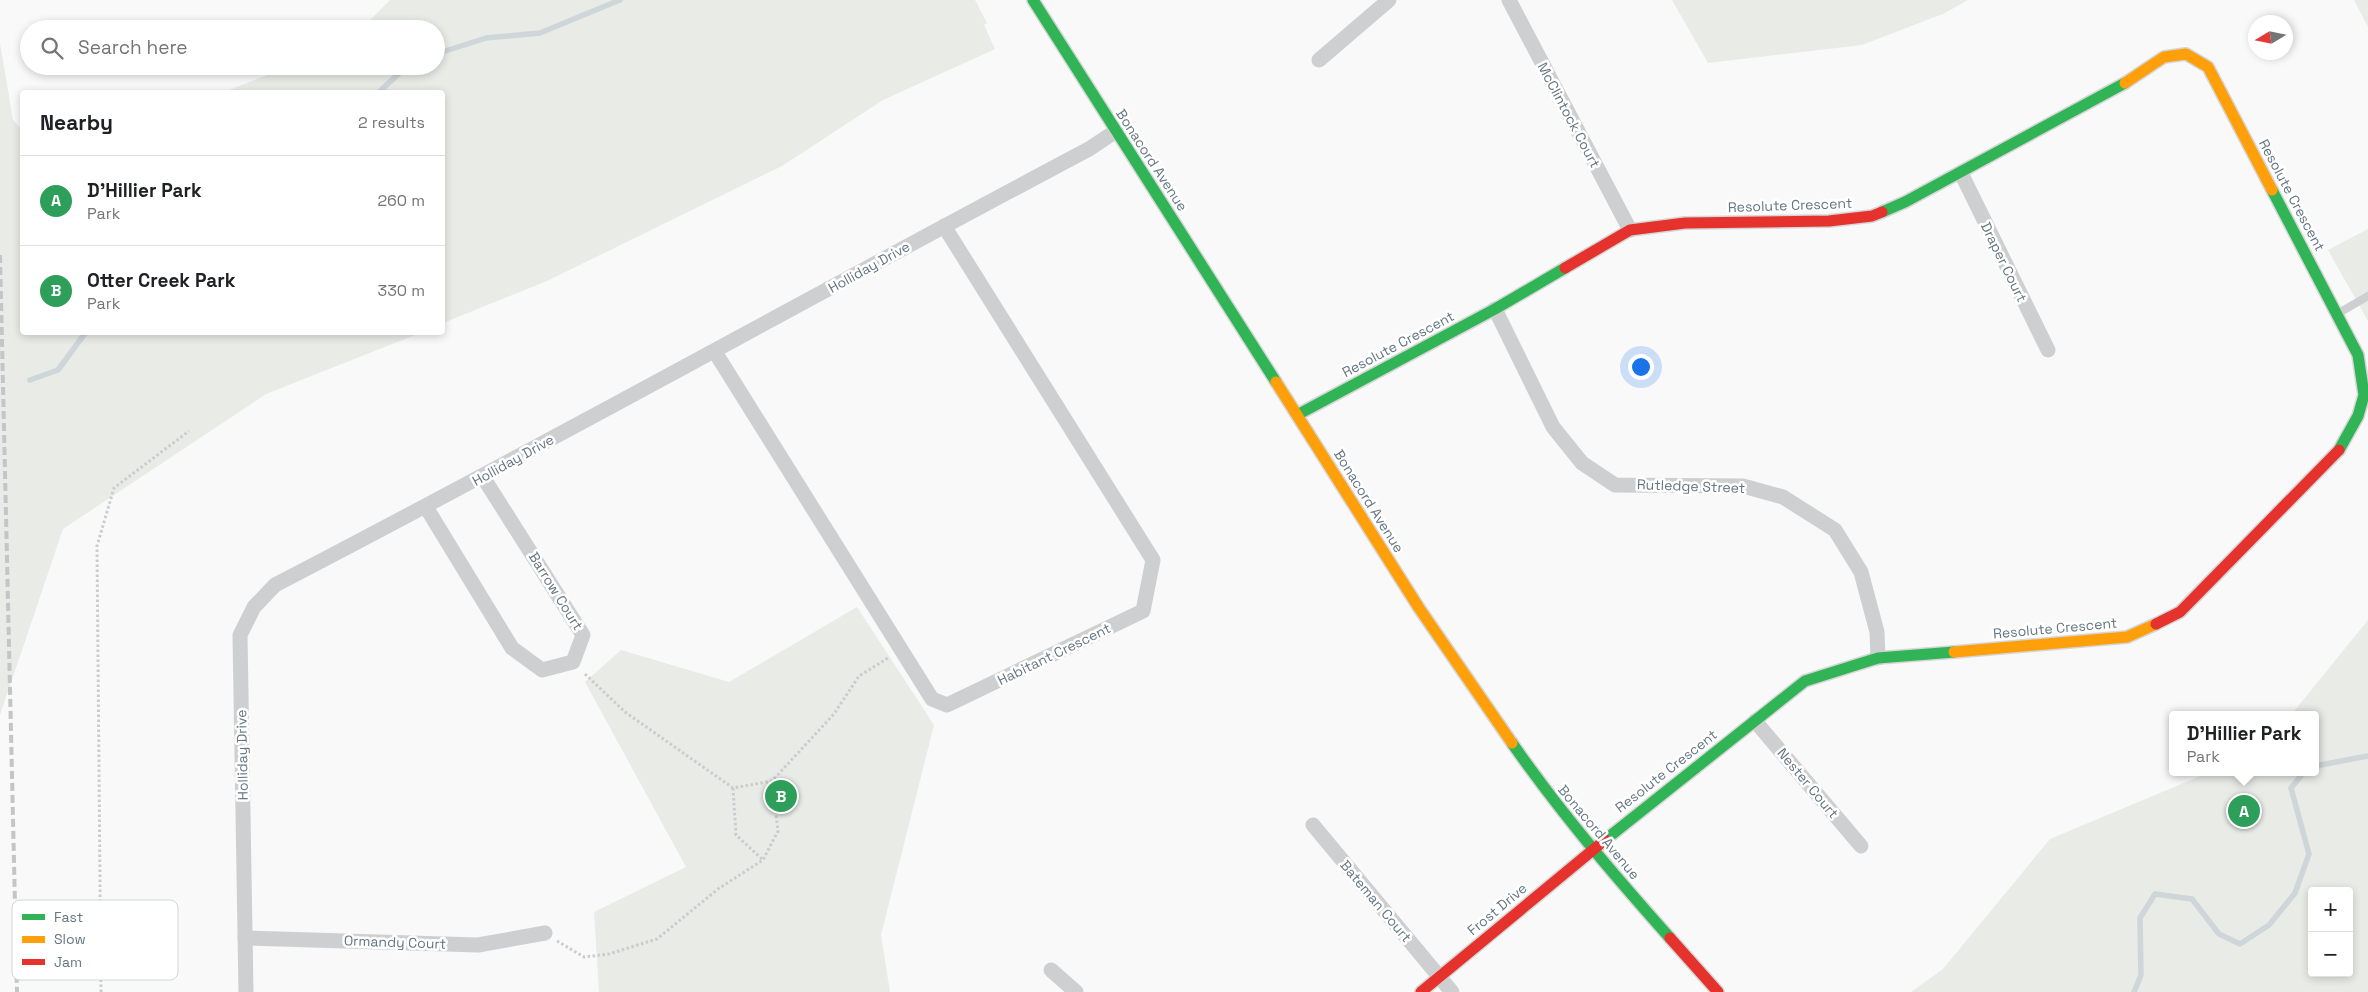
<!DOCTYPE html>
<meta charset="utf-8">
<style>
body{margin:0;font-family:"Space Grotesk",sans-serif;background:#f6f6f6;color:#202124}
.controls{position:absolute;right:15px;bottom:15px;display:grid;overflow:hidden;border-radius:5px;box-shadow:0 2px 8px #0003}
.controls button{width:45px;height:45px;display:grid;place-items:center;padding:0;border:0;border-bottom:1px solid #e0e0e0;background:#fff;color:#202124;font:25px sans-serif}
.compass{position:absolute;left:2248px;top:15px;width:45px;height:45px;border-radius:50%;background:#fff;box-shadow:0 2px 8px #0003;rotate:260deg}
.you{position:absolute;left:1640px;top:366px;width:18px;height:18px;margin:-12px;border:4px solid #fff;border-radius:50%;background:#1a73e8;box-shadow:0 0 0 8px #1a73e833}
.badge{display:grid;place-items:center;width:32px;height:32px;border-radius:50%;background:#565c61;color:#fff;font-size:16px;font-weight:700}
.pin{position:absolute;translate:-50% -50%;border:2px solid #fff;box-shadow:0 1px 5px #0006}
.popup{position:absolute;left:2169px;top:711px;width:150px;height:65px;box-sizing:border-box;display:grid;place-content:center;border-radius:5px;background:#fff;filter:drop-shadow(0 1px 4px #0005);font-size:16px;white-space:nowrap;color:#757577}
.popup b{font-size:19px;color:#202124}
.popup::after{content:'';position:absolute;left:50%;top:100%;margin-left:-10px;border:10px solid transparent;border-top-color:#fff}
.list{margin:0;padding:0;list-style:none}
h2{display:flex;justify-content:space-between;align-items:center;height:65px;margin:0;padding:0 20px;font-size:21px}
h2 small{font-size:16px;font-weight:400;color:#757577}
.list li{display:grid;grid-template-columns:32px 1fr auto;gap:15px;align-items:center;box-sizing:border-box;height:90px;padding:0 20px;border-top:1px solid #e0e0e0}
.list b{display:block;font-size:19px;white-space:nowrap}
.list p{margin:0;font-size:16px;white-space:nowrap;color:#757577}
.list em{font-size:16px;font-style:normal;color:#757577}
.icon{flex:none;width:28px;height:28px;fill:none;stroke:currentColor;stroke-width:2;stroke-linecap:round;stroke-linejoin:round}
.map{position:relative;flex:none;width:2368px;height:992px;overflow:hidden}
.search{position:absolute;background:#fff;box-shadow:0 2px 8px #0003;left:20px;top:20px;width:425px;height:55px;display:flex;align-items:center;gap:12px;box-sizing:border-box;padding:0 18px;border-radius:28px;color:#757577;font-size:19px}
.panel{position:absolute;background:#fff;box-shadow:0 2px 8px #0003;left:20px;top:90px;width:425px;height:245px;border-radius:5px}
.map>svg:first-child{display:block}
.green{fill:#e8ebe6;fill-rule:evenodd}
.lines{fill:none;stroke-linecap:round;stroke-linejoin:round}
.stream{stroke:#ced6d9;stroke-width:5.5}
.fast-casing{stroke:#d5d6d7;stroke-width:14}
.slow-casing{stroke:#d5d6d7;stroke-width:14}
.jam-casing{stroke:#d5d6d7;stroke-width:14}
.path{stroke:#cbcccd;stroke-width:3;stroke-dasharray:2.5 2.5;stroke-linecap:butt}
.lane{stroke:#cecfd0;stroke-width:8}
.street{stroke:#cecfd0;stroke-width:15}
.fast{stroke:#30b455;stroke-width:11}
.slow{stroke:#ff9f0a;stroke-width:11}
.jam{stroke:#e5322d;stroke-width:11}
.rail{stroke:#c3c5c6;stroke-width:4;stroke-dasharray:8 4;stroke-linecap:butt}
.labels{text-anchor:middle;dominant-baseline:central;stroke-width:5;stroke-linejoin:round;paint-order:stroke}
.street-label{font-size:14px;fill:#657683;stroke:#fff}
.key{fill:#fff;stroke:#d1d6da;stroke-width:1}
.key-label{font-size:14px;fill:#657683}
</style>
<div class="map">
<svg width="2368" height="992" viewBox="0 0 2368 992">
<rect width="100%" height="100%" fill="#f9f9f9"/>
<g class="green">
<path d="M390,0H975L987,23L984,25L995,49L883,100L782,166L549,280L443,323L442,92H224L290,66H436V29H358L366,24Z"/>
<path d="M1672,0H1968L1945,13L1862,45L1708,63Z"/>
<path d="M2354,0H2368V27Z"/>
<path d="M0,43L13,120L22,130V332L420,333L266,394L63,529L0,715Z"/>
<path d="M2368,229V321L2328,250Z"/>
<path d="M857,607L934,725L881,935L890,992H599L594,912L686,867L585,682L621,650L729,682Z"/>
<path d="M2368,620V992H1911L1943,969L2050,839L2210,772H2315V715H2291ZM2312,891H2349V973H2312Z"/>
</g>
<g class="lines">
<g class="stream">
<path d="M436,54L486,38L540,33L620,0"/>
<path d="M379,92L407,66"/>
<path d="M30,380L58,370L86,332"/>
<path d="M2315,766L2368,756"/>
<path d="M2134,992L2141,975L2140,918L2155,894L2192,899L2219,934L2240,944L2269,925L2295,893L2309,854L2291,788L2304,772"/>
</g>
<defs>
<g id="fast">
<path d="M1033,0L1276,382"/>
<path d="M2272,190L2358,355L2364,395L2358,416L2339,450"/>
<path d="M1882,212L1905,202L2125,83"/>
<path d="M1297,415L1495,309L1565,268"/>
<path d="M1512,743C1560,812 1614,875 1670,938"/>
<path d="M1605,840L1805,681L1878,658L1954,652"/>
</g>
<g id="slow">
<path d="M2125,83L2164,57L2186,54L2208,67L2272,190"/>
<path d="M1276,382L1419,608L1512,743"/>
<path d="M1954,652L2127,637L2156,624"/>
</g>
<g id="jam">
<path d="M1565,268L1630,230L1685,223L1829,221L1872,216L1882,212"/>
<path d="M2156,624L2180,612L2339,450"/>
<path d="M1670,938L1718,992"/>
<path d="M1421,992L1605,840"/>
</g>
</defs>
<use href="#fast" class="fast-casing"/>
<use href="#slow" class="slow-casing"/>
<use href="#jam" class="jam-casing"/>
<g class="path">
<path d="M585,674L625,712L733,788L772,781L834,714L859,676L888,658"/>
<path d="M733,788L736,835L763,860"/>
<path d="M557,941L584,957L609,954L657,939L718,889L763,860L778,831L772,781"/>
<path d="M101,992L97,546L114,488L189,431"/>
</g>
<path class="lane" d="M2337,314L2368,296"/>
<g class="street">
<path d="M1509,0L1630,230"/>
<path d="M1319,60L1389,0"/>
<path d="M1961,173L2048,350"/>
<path d="M1495,309L1553,427L1582,463L1615,485L1743,486L1783,497L1835,530L1861,572L1877,632L1878,658"/>
<path d="M715,352L932,699L947,705L1143,611L1153,560L944,226"/>
<path d="M426,507L512,648L542,670L573,662L583,635L483,477"/>
<path d="M1755,721L1861,846"/>
<path d="M1313,825L1452,992"/>
<path d="M245,938L478,945L545,933"/>
<path d="M1051,970L1076,992"/>
<path d="M246,992L240,635L254,607L275,585C549,443 817,293 1089,149L1116,131"/>
</g>
<use href="#fast" class="fast"/>
<use href="#slow" class="slow"/>
<use href="#jam" class="jam"/>
<path class="rail" d="M0,255L17,992"/>
</g>
<g class="labels">
<g class="street-label">
<text transform="translate(1569 115) rotate(62)">McClintock Court</text>
<text transform="translate(1152 160) rotate(57)">Bonacord Avenue</text>
<text transform="translate(2292 195) rotate(62)">Resolute Crescent</text>
<text transform="translate(1790 205) rotate(-2)">Resolute Crescent</text>
<text transform="translate(2004 262) rotate(64)">Draper Court</text>
<text transform="translate(869 267) rotate(-29)">Holliday Drive</text>
<text transform="translate(1398 344) rotate(-28)">Resolute Crescent</text>
<text transform="translate(513 460) rotate(-29)">Holliday Drive</text>
<text transform="translate(1691 486) rotate(2)">Rutledge Street</text>
<text transform="translate(1369 501) rotate(58)">Bonacord Avenue</text>
<text transform="translate(556 591) rotate(58)">Barrow Court</text>
<text transform="translate(2055 628) rotate(-5)">Resolute Crescent</text>
<text transform="translate(1054 654) rotate(-26)">Habitant Crescent</text>
<text transform="translate(242 755) rotate(-91)">Holliday Drive</text>
<text transform="translate(1666 771) rotate(-38)">Resolute Crescent</text>
<text transform="translate(1808 783) rotate(50)">Nester Court</text>
<text transform="translate(1599 832) rotate(50)">Bonacord Avenue</text>
<text transform="translate(1376 901) rotate(50)">Bateman Court</text>
<text transform="translate(1497 909) rotate(-40)">Frost Drive</text>
<text transform="translate(395 942) rotate(2)">Ormandy Court</text>
</g>
</g>
<rect x="12" y="900" width="166" height="80" rx="8" class="key"/>
<rect x="22" y="914" width="23" height="6" fill="#30b455"/>
<rect x="22" y="936" width="23" height="7" fill="#ff9f0a"/>
<rect x="22" y="959" width="23" height="6" fill="#e5322d"/>
<g class="key-label">
<text x="54" y="922">Fast</text>
<text x="54" y="944">Slow</text>
<text x="54" y="967">Jam</text>
</g>
</svg>
<div class="controls">
<button>+</button>
<button>−</button>
</div>
<svg class="compass" viewBox="-18 -18 36 36"><path d="M0-13l5 13h-10z" fill="#e53935"/><path d="M0 13l5-13h-10z" fill="#757577"/></svg>
<div class="you"></div>
<div class="pin badge" style="left:2244px;top:811px;background:#2e9e5b">A</div>
<div class="popup"><b>D'Hillier Park</b>Park</div>
<div class="pin badge" style="left:781px;top:796px;background:#2e9e5b">B</div>
<div class="search"><svg class="icon" aria-label="search" viewBox="0 0 24 24"><circle cx="10" cy="10" r="6"/><path d="M15 15l6 6"/></svg>Search here</div>
<section class="panel">
<h2>Nearby<small>2 results</small></h2>
<ul class="list">
<li><span class="badge" style="background:#2e9e5b">A</span><div><b>D'Hillier Park</b><p>Park</p></div><em>260 m</em></li>
<li><span class="badge" style="background:#2e9e5b">B</span><div><b>Otter Creek Park</b><p>Park</p></div><em>330 m</em></li>
</ul>
</section>
</div>
